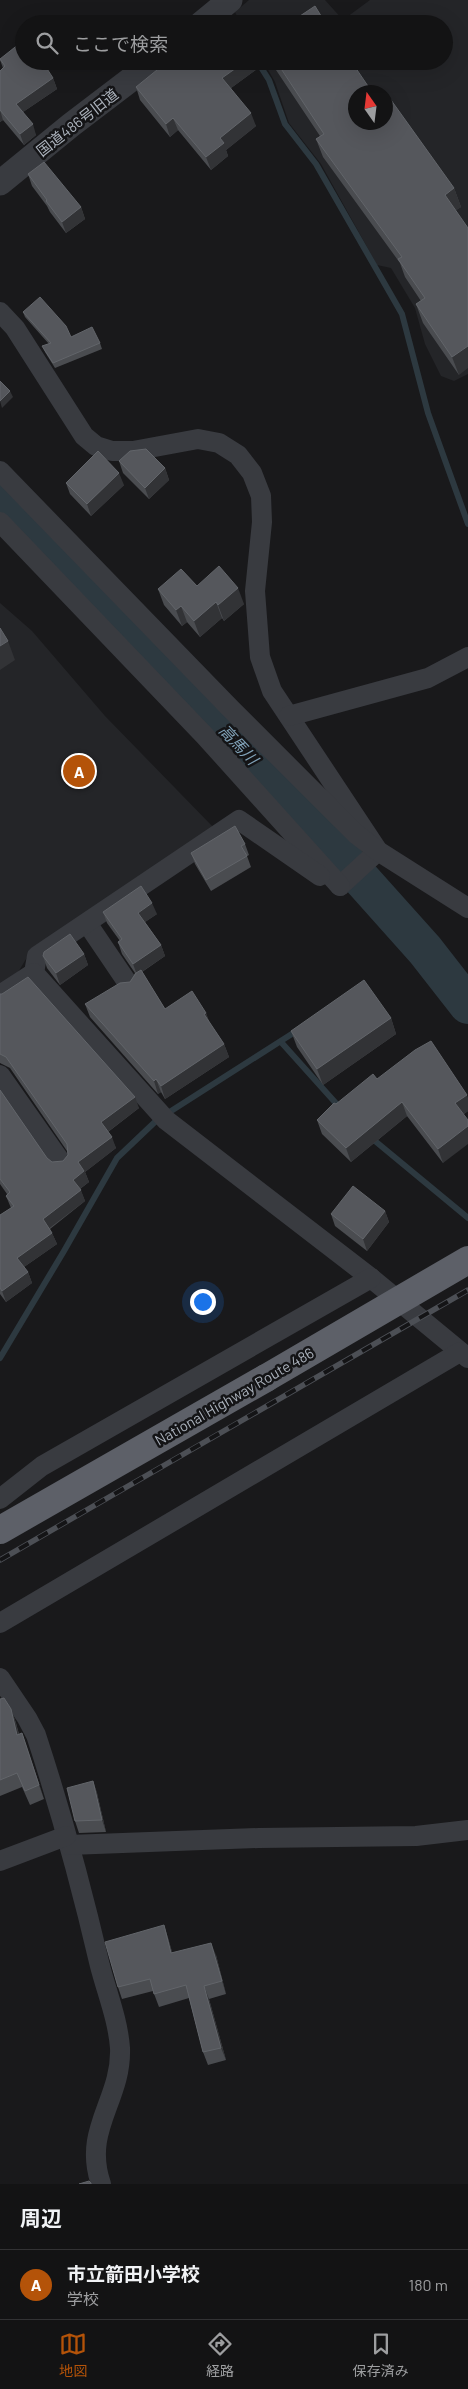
<!DOCTYPE html>
<html lang="ja">
<meta charset="utf-8">
<style>
body{margin:0;font-family:Barlow,"Noto Sans JP",sans-serif;background:#1c1c1d;color:#f1f3f6}
.compass{position:absolute;left:348px;top:85px;width:45px;height:45px;border-radius:50%;background:#131314;box-shadow:0 5px 20px #0002;rotate:346deg}
.you{position:absolute;left:202px;top:1301px;width:18px;height:18px;margin:-12px;border:4px solid #fff;border-radius:50%;background:#1a73e8;box-shadow:0 0 0 8px #1a73e833}
.badge{display:grid;place-items:center;width:32px;height:32px;border-radius:50%;background:#b45309;color:#fff;font-size:16px;font-weight:700}
.pin{position:absolute;translate:-50% -50%;border:2px solid #fff;box-shadow:0 1px 5px #0006}
.list{margin:0;padding:0;list-style:none}
h2{display:flex;justify-content:space-between;align-items:center;height:65px;margin:0;padding:0 20px;font-size:21px}
h2 small{font-size:16px;font-weight:400;color:#9d9ea0}
.list li{display:grid;grid-template-columns:32px 1fr auto;gap:15px;align-items:center;box-sizing:border-box;height:70px;padding:0 20px;border-top:1px solid #323234}
.list b{display:block;font-size:19px;white-space:nowrap}
.list p{margin:0;font-size:16px;white-space:nowrap;color:#9d9ea0}
.list em{font-size:16px;font-style:normal;color:#9d9ea0}
.icon{flex:none;width:28px;height:28px;fill:none;stroke:currentColor;stroke-width:2;stroke-linecap:round;stroke-linejoin:round}
.map{position:relative;flex:none;width:468px;height:2184px;overflow:hidden}
.search{position:absolute;background:#131314;box-shadow:0 5px 20px #0002;left:15px;right:15px;top:15px;height:55px;display:flex;align-items:center;gap:12px;box-sizing:border-box;padding:0 18px;border-radius:28px;color:#9d9ea0;font-size:19px}
.sheet{height:135px;background:#131314}
nav{display:flex;justify-content:space-around;align-items:center;box-sizing:border-box;height:70px;border-top:1px solid #323234;background:#131314;font-size:14px;color:#9d9ea0}
nav a{display:grid;justify-items:center;gap:2px}
nav .on{color:#b45309}
.map>svg:first-child{display:block}
.built{fill:#242528;fill-rule:evenodd}
.lines{fill:none;stroke-linecap:round;stroke-linejoin:round}
.stream{stroke:#2d3940;stroke-width:6}
.river{stroke:#2d3940;stroke-width:38}
.minor{stroke:#393b40;stroke-width:20}
.tertiary{stroke:#393b40;stroke-width:25}
.trunk{stroke:#5d6068;stroke-width:28}
.rail-casing{stroke:#4c4f55;stroke-width:5.5}
.rail{stroke:#141416;stroke-width:4;stroke-dasharray:11;stroke-linecap:butt}
.trunk-bridge{stroke:#5d6068;stroke-width:28}
.wall{fill:#4a4c50}
.shaded-wall{fill:#323336}
.building{fill:#55575c;stroke:#62656a}
.labels{text-anchor:middle;dominant-baseline:central;stroke-width:5;stroke-linejoin:round;paint-order:stroke}
.street-label{font-size:15px;fill:#aab1bb;stroke:#141416}
.water-label{font-size:16px;font-style:italic;fill:#80a2b8;stroke:#141416}
</style>
<div class="map">
<svg width="468" height="2184" viewBox="0 0 468 2184">
<rect width="100%" height="100%" fill="#19191b"/>
<g class="built">
<path d="M249,0H325L343,20L370,0H468V374L454,381L441,376L425,344L415,308L391,268L377,265L321,164L289,123L275,82L263,61H444V24H241L235,12ZM356,92H386V122H356Z"/>
<path d="M0,603L32,631L105,716L213,827L29,954L14,979L0,987Z"/>
</g>
<g class="lines">
<g class="stream">
<path d="M233,19L235,24"/>
<path d="M257,61L269,80L285,124L316,164L402,314L428,413L468,524"/>
<path d="M418,954L434,946"/>
<path d="M281,1042L342,1110"/>
<path d="M369,1136L468,1218"/>
<path d="M0,1358L64,1251L117,1158L157,1120L298,1030"/>
</g>
<path class="river" d="M0,492L123,623L158,656L332,846L425,950L468,1005"/>
<g class="minor">
<path d="M0,312L15,328L84,436L96,446L112,451H133L198,439L219,443L238,455L252,473L261,496L262,522L255,591L260,657L272,691L378,851L340,886"/>
<path d="M0,471L231,709L356,834L378,851L468,908"/>
<path d="M0,522L204,735L340,886"/>
<path d="M289,716L428,678L468,657"/>
<path d="M87,923L129,985"/>
<path d="M34,973L37,956L239,820L320,876"/>
<path d="M0,995L34,973L166,1120L371,1278L468,1358"/>
<path d="M0,1075L61,1162"/>
<path d="M0,1499L42,1466L371,1278"/>
<path d="M0,1623L460,1352"/>
<path d="M0,1678L27,1718L36,1735C61,1811 82,1889 100,1966C107,1993 118,2020 120,2048C122,2100 82,2129 101,2184"/>
<path d="M69,1845L259,1838L416,1836L468,1830"/>
<path d="M0,1861L66,1836"/>
</g>
<g class="tertiary">
<path d="M201,24L230,0"/>
<path d="M0,183L71,125L155,61"/>
</g>
<path class="trunk" d="M0,1530L266,1378"/>
<defs>
<path id="rail" d="M0,1560L468,1290"/>
</defs>
<use href="#rail" class="rail-casing"/>
<use href="#rail" class="rail"/>
<path class="trunk-bridge" d="M266,1378L468,1260"/>
</g>
<g class="wall">
<path d="M24,27V61L47,70L53,78L57,89L23,112L36,135L24,145L3,120L0,122V71L3,68L0,60L23,40L19,31Z"/>
<path d="M270,61H351L356,92L454,188L461,207L456,210L459,375L423,323L416,304L421,301L405,277L400,263L323,157L316,139L320,136Z"/>
<path d="M257,69L231,88L256,126L226,150L228,156L211,170L178,130L170,137L140,100L136,87Z"/>
<path d="M28,174L81,207L85,219L66,233L50,212L47,206L32,186Z"/>
<path d="M23,312L71,337L100,343L102,349L55,368L45,352L42,346L49,344L25,317Z"/>
<path d="M119,461L165,468L169,480L149,499L123,473Z"/>
<path d="M66,483L124,485L91,516L70,494Z"/>
<path d="M197,586L244,604L224,621L222,618L200,637L187,622L182,626L164,605L158,589Z"/>
<path d="M245,844L249,855L247,856L251,867L211,891L195,864L191,853Z"/>
<path d="M103,912L157,914L145,922L161,945L165,956L142,972L165,1009L206,1013L209,1022L224,1044L229,1057L165,1099L161,1092L158,1094L90,1017L85,1004L130,982L135,973L122,954L118,942L120,941L107,923Z"/>
<path d="M84,954L88,965L60,985L47,968L43,956Z"/>
<path d="M0,994L139,1108L108,1132L116,1148L85,1172L89,1182L80,1189L85,1201L50,1229L57,1244L24,1267L28,1272L32,1283L6,1302L0,1294V1215L11,1208L6,1196L7,1194L0,1184V1090L47,1158L52,1162L63,1161L68,1155L67,1151L10,1068L0,1063Z"/>
<path d="M391,1018L396,1034L323,1085L297,1047L291,1031Z"/>
<path d="M377,1079L468,1098V1111L464,1114L443,1163L407,1116L351,1162L322,1134L317,1120L336,1104Z"/>
<path d="M385,1211L389,1222L367,1251L335,1226L331,1214Z"/>
<path d="M0,1699L11,1709L16,1723L19,1734L22,1733L44,1799L30,1805L22,1787L0,1796Z"/>
<path d="M93,1781L97,1793L106,1832L79,1833L75,1821Z"/>
<path d="M164,1925L168,1938L172,1952L216,1955L226,1994L209,1999L226,2060L208,2065L203,2052L189,1998L159,2007L153,1991L122,1999L118,1987Z"/>
</g>
<g class="shaded-wall">
<path d="M41,61H58L45,71Z"/>
<path d="M246,61H254L257,69L227,91L222,78Z"/>
<path d="M53,78L57,89L20,114L16,104Z"/>
<path d="M0,110L3,120L0,122Z"/>
<path d="M251,113L256,126L226,150L228,156L211,170L206,157L220,138Z"/>
<path d="M173,118L178,130L170,137L166,124Z"/>
<path d="M33,124L36,135L24,145L20,134Z"/>
<path d="M454,188L461,207L451,214L445,195Z"/>
<path d="M81,207L85,219L66,233L62,222Z"/>
<path d="M468,346V368L459,375L452,357Z"/>
<path d="M10,391L13,397L2,408L0,401Z"/>
<path d="M165,468L169,480L149,499L145,488Z"/>
<path d="M119,473L124,485L91,516L87,504Z"/>
<path d="M238,588L244,604L224,621L218,605Z"/>
<path d="M216,602L222,618L200,637L194,621Z"/>
<path d="M181,606L187,622L182,626L176,610Z"/>
<path d="M8,641L15,660L0,670V646Z"/>
<path d="M152,903L157,914L142,924L138,913Z"/>
<path d="M161,945L165,956L137,975L133,964Z"/>
<path d="M84,954L88,965L60,985L56,973Z"/>
<path d="M206,1013L211,1026L204,1014Z"/>
<path d="M391,1018L396,1034L323,1085L317,1069Z"/>
<path d="M224,1044L229,1057L165,1099L161,1086Z"/>
<path d="M156,1079L161,1092L158,1094L154,1081Z"/>
<path d="M467,1095L468,1098V1111L460,1117L455,1103Z"/>
<path d="M135,1097L139,1108L105,1134L101,1122Z"/>
<path d="M402,1102L407,1116L351,1162L346,1148Z"/>
<path d="M468,1126V1144L443,1163L438,1149Z"/>
<path d="M112,1137L116,1148L85,1172L89,1182L77,1191L73,1180L78,1162Z"/>
<path d="M81,1190L85,1201L47,1230L43,1219Z"/>
<path d="M385,1211L389,1222L367,1251L363,1239Z"/>
<path d="M52,1233L57,1244L21,1269L17,1258Z"/>
<path d="M28,1272L32,1283L6,1302L2,1291Z"/>
<path d="M11,1709L16,1723L22,1749L17,1735Z"/>
<path d="M22,1733L27,1747L44,1799L39,1785Z"/>
<path d="M93,1781L97,1793L106,1832L102,1820Z"/>
<path d="M164,1925L168,1938L176,1965L171,1953Z"/>
<path d="M211,1943L216,1955L226,1994L222,1981Z"/>
<path d="M204,1986L209,1999L226,2060L221,2048Z"/>
</g>
<g class="building">
<path d="M315,6L326,24H288Z"/>
<path d="M33,19L37,24H28Z"/>
<path d="M225,20L228,24H221Z"/>
<path d="M24,27V36L19,31Z"/>
<path d="M24,40V61H42L53,78L16,104L33,124L20,134L0,110V71L5,66L0,59Z"/>
<path d="M168,61H246L222,78L251,113L220,138L224,143L206,157L173,118L166,124L136,87Z"/>
<path d="M276,61H351L372,92H356V122H386V93L454,188L445,195L468,228V346L452,357L416,304L425,298L398,259L402,257L316,139L324,134Z"/>
<path d="M44,162L81,207L62,222L46,201L47,200L28,174Z"/>
<path d="M40,297L66,326L71,337L92,327L100,343L53,363L42,346L51,343L23,312Z"/>
<path d="M0,381L10,391L0,401Z"/>
<path d="M146,449L165,468L145,488L119,461L130,451Z"/>
<path d="M98,451L119,473L87,504L66,483Z"/>
<path d="M219,566L238,588L218,605L216,602L194,621L181,606L176,610L158,589L181,569L197,586Z"/>
<path d="M0,628L8,641L0,646Z"/>
<path d="M235,826L245,844L241,846L247,856L206,880L191,853Z"/>
<path d="M141,886L152,903L138,913L161,945L133,964L118,942L122,939L103,912Z"/>
<path d="M70,934L84,954L56,973L43,956L44,952Z"/>
<path d="M141,970L165,1009L192,991L206,1013L204,1014L224,1044L161,1086L156,1079L154,1081L85,1004L120,983L130,982L136,973Z"/>
<path d="M28,977L135,1097L101,1122L112,1137L78,1162L84,1171L73,1180L81,1190L43,1219L52,1233L17,1258L28,1272L2,1291L0,1288V1215L14,1206L6,1196L10,1192L0,1179V1090L47,1158L52,1162L63,1161L68,1155L67,1144L6,1057L0,1054V994H2Z"/>
<path d="M364,980L391,1018L317,1069L291,1031Z"/>
<path d="M431,1041L467,1095L455,1103L468,1120V1126L438,1149L402,1102L346,1148L317,1120L334,1103L336,1104L373,1074L377,1079L415,1050Z"/>
<path d="M353,1186L385,1211L363,1239L331,1214Z"/>
<path d="M4,1698L11,1709L17,1735L22,1733L39,1785L25,1791L17,1773L0,1780V1699Z"/>
<path d="M93,1781L102,1820L75,1821L67,1788Z"/>
<path d="M164,1925L171,1953L211,1943L222,1981L204,1986L221,2048L203,2052L186,1985L154,1994L150,1979L118,1987L105,1942Z"/>
<path d="M89,2181L91,2183V2184H79Z"/>
</g>
<g class="labels">
<g class="street-label">
<text transform="translate(77 122) rotate(-38)">国道486号旧道</text>
<text transform="translate(234 1396) rotate(-30)">National Highway Route 486</text>
</g>
<g class="water-label">
<text transform="translate(239 744) rotate(47)">高馬川</text>
</g>
</g>
</svg>
<svg class="compass" viewBox="-18 -18 36 36"><path d="M0-13l5 13h-10z" fill="#e53935"/><path d="M0 13l5-13h-10z" fill="#9d9ea0"/></svg>
<div class="you"></div>
<div class="pin badge" style="left:79px;top:771px">A</div>
<div class="search"><svg class="icon" aria-label="search" viewBox="0 0 24 24"><circle cx="10" cy="10" r="6"/><path d="M15 15l6 6"/></svg>ここで検索</div>
</div>
<section class="sheet">
<h2>周辺<small></small></h2>
<ul class="list">
<li><span class="badge">A</span><div><b>市立箭田小学校</b><p>学校</p></div><em>180 m</em></li>
</ul>
</section>
<nav>
<a class="on"><svg class="icon" aria-label="map" viewBox="0 0 24 24"><path d="M3 6l6-2 6 2 6-2v14l-6 2-6-2-6 2zM9 4v14M15 6v14"/></svg>地図</a>
<a><svg class="icon" aria-label="directions" viewBox="0 0 24 24"><path d="M12 3l9 9-9 9-9-9zM9 14v-3h6M13 9l2 2-2 2"/></svg>経路</a>
<a><svg class="icon" aria-label="saved" viewBox="0 0 24 24"><path d="M7 4h10v16l-5-4-5 4z"/></svg>保存済み</a>
</nav>
